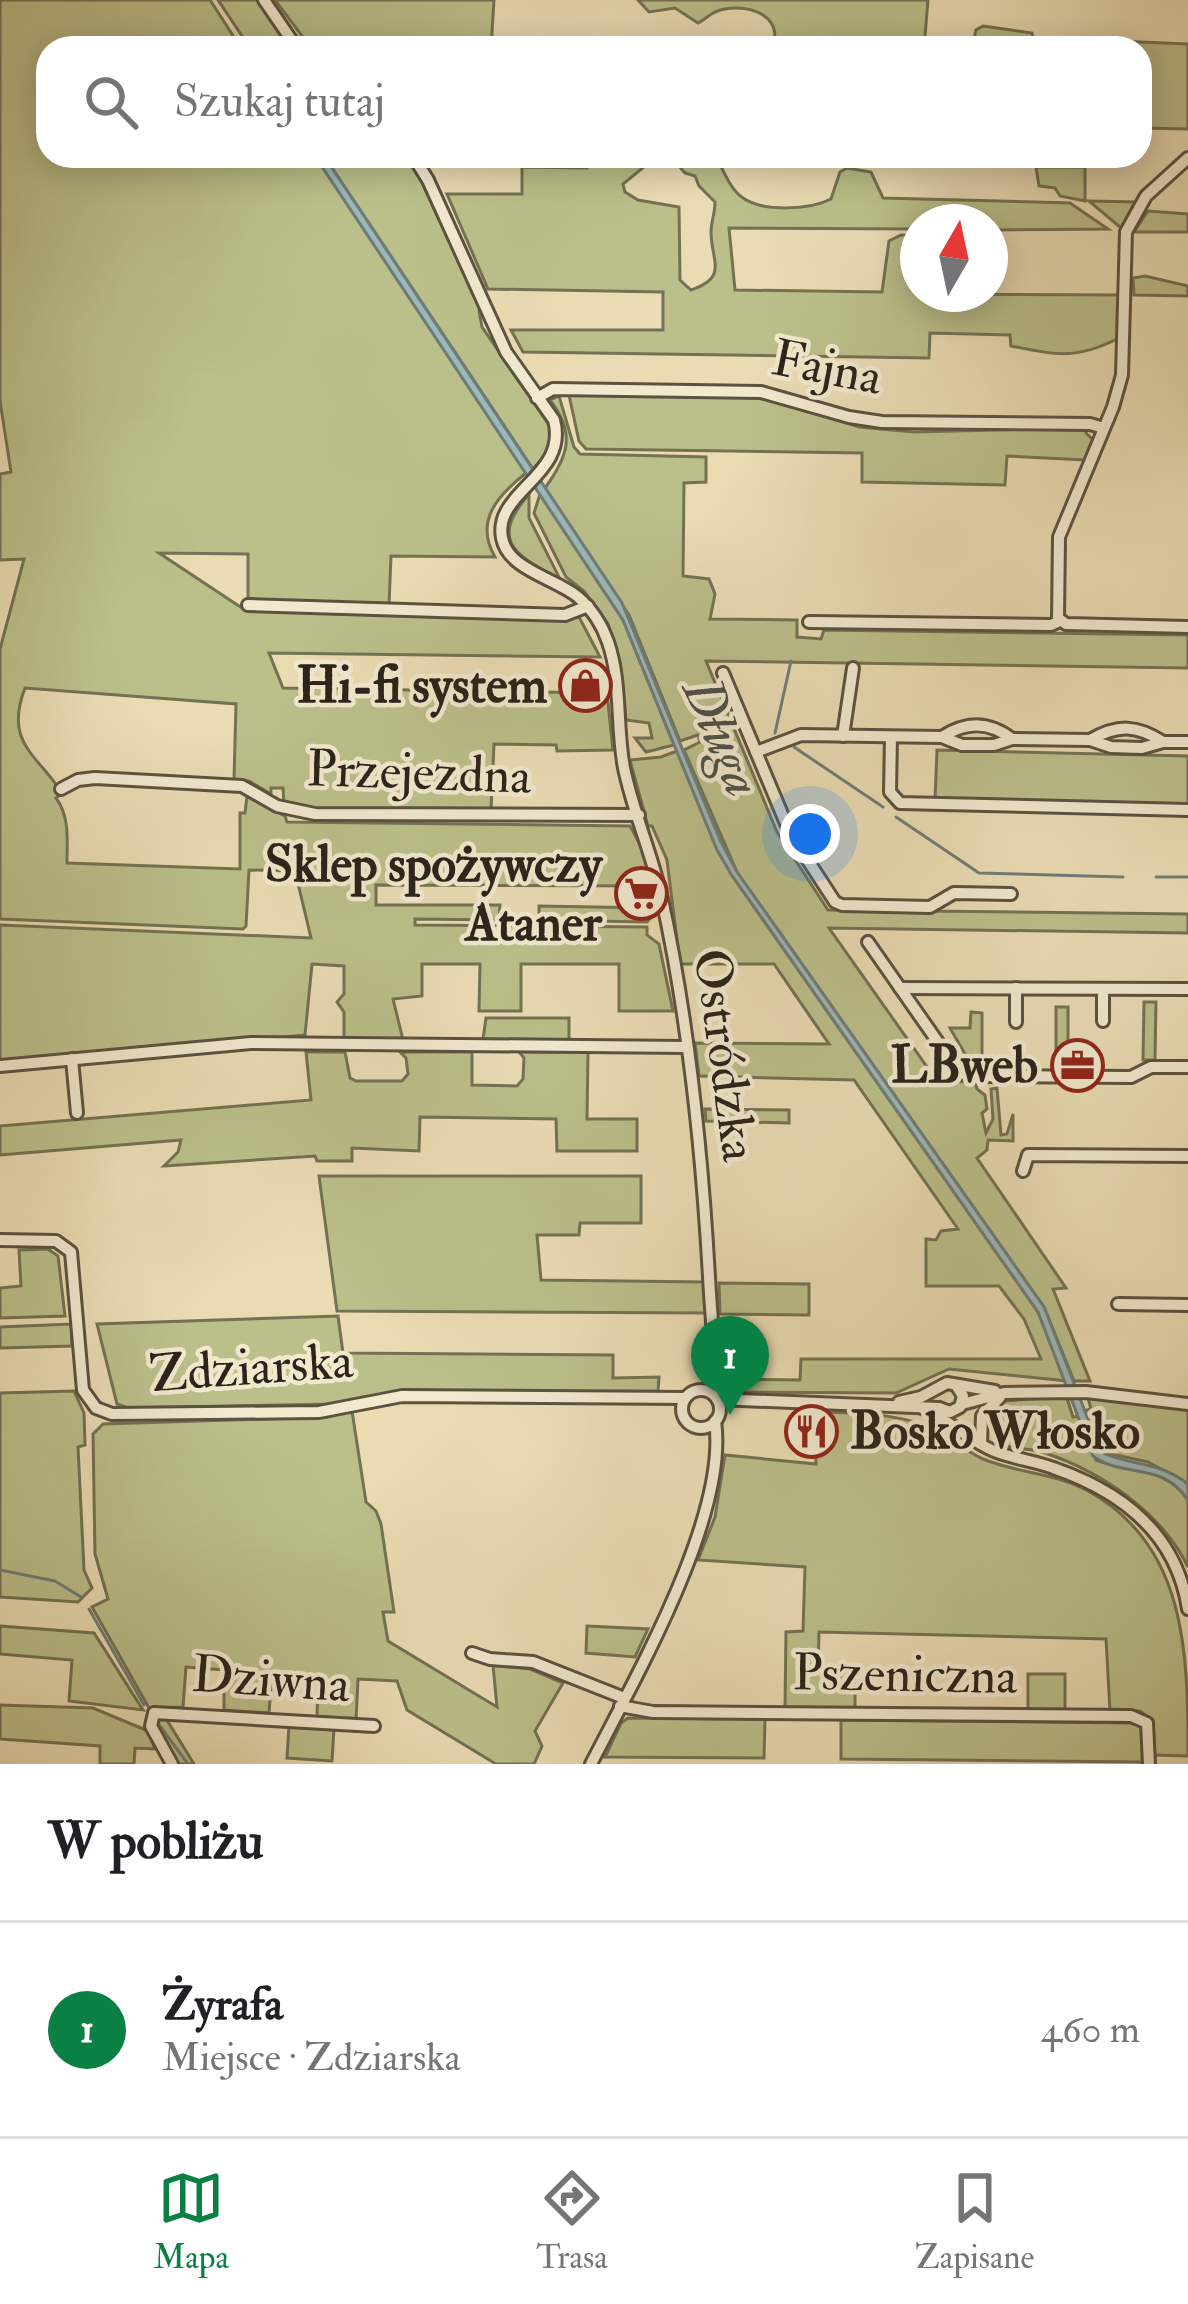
<!DOCTYPE html>
<html lang="pl">
<meta charset="utf-8">
<style>
body{margin:0;font-family:"IM FELL Double Pica",serif;background:#f6f6f6;color:#202124}
.compass{position:absolute;left:900px;top:204px;width:108px;height:108px;border-radius:50%;background:#fff;box-shadow:0 6px 30px #0003;rotate:9deg}
.you{position:absolute;left:810px;top:834px;width:42px;height:42px;margin:-30px;border:9px solid #fff;border-radius:50%;background:#1a73e8;box-shadow:0 0 0 18px #1a73e833}
.badge{display:grid;place-items:center;width:78px;height:78px;border-radius:50%;background:#0b8043;color:#fff;font-size:39px;font-weight:700}
.pin{position:absolute;translate:-50% -99px;filter:drop-shadow(0 3px 6px #0008)}
.pin::after{content:'';position:absolute;top:63px;width:42px;height:36px;background:inherit;clip-path:polygon(0 0,100% 0,50% 100%)}
.list{margin:0;padding:0;list-style:none}
h2{display:flex;justify-content:space-between;align-items:center;height:156px;margin:0;padding:0 48px;font-size:51px}
h2 small{font-size:39px;font-weight:400;color:#757577}
.list li{display:grid;grid-template-columns:78px 1fr auto;gap:36px;align-items:center;box-sizing:border-box;height:216px;padding:0 48px;border-top:3px solid #e0e0e0}
.list b{display:block;font-size:45px;white-space:nowrap}
.list p{margin:0;font-size:39px;white-space:nowrap;color:#757577}
.list em{font-size:39px;font-style:normal;color:#757577}
.icon{flex:none;width:66px;height:66px;fill:none;stroke:currentColor;stroke-width:2;stroke-linecap:round;stroke-linejoin:round}
.map{position:relative;flex:none;width:1188px;height:1764px;overflow:hidden}
.search{position:absolute;background:#fff;box-shadow:0 6px 30px #0003;left:36px;right:36px;top:36px;height:132px;display:flex;align-items:center;gap:30px;box-sizing:border-box;padding:0 42px;border-radius:36px;color:#757577;font-size:45px}
.sheet{height:372px;background:#fff}
nav{display:flex;justify-content:space-around;align-items:center;box-sizing:border-box;height:168px;border-top:3px solid #e0e0e0;background:#fff;font-size:33px;color:#757577}
nav a{display:grid;justify-items:center;gap:6px}
nav .on{color:#0b8043}
.map>svg:first-child{display:block}
.green{fill:#bbbf8a;stroke:#737252;stroke-width:3}
.water{fill:#9db8b8;stroke:#6f7d79;stroke-width:3}
.lines{fill:none;stroke-linecap:round;stroke-linejoin:round}
.stream{stroke:#6f7d79;stroke-width:3}
.minor-casing{stroke:#5b5240;stroke-width:16}
.minor{stroke:#f1e8ce;stroke-width:10}
.labels{text-anchor:middle;dominant-baseline:central;stroke-width:9;stroke-linejoin:round;paint-order:stroke}
.street-label{font-size:51px;fill:#2b241a;stroke:#f1e8ce}
.poi-label{font-size:51px;font-weight:bold;fill:#2b241a;stroke:#f1e8ce;text-anchor:end}
.water-label{font-size:54px;font-style:italic;fill:#4d5049;stroke:#f1e8ce}
</style>
<div class="map">
<svg width="1188" height="1764" viewBox="0 0 1188 1764">
<rect width="100%" height="100%" fill="#eadbb3"/>
<filter id="stains"><feTurbulence type="fractalNoise" baseFrequency=".00167" numOctaves="4"/><feColorMatrix values="0 0 0 0 .2 0 0 0 0 .09 0 0 0 0 .02 0 0 0 .5 -.17"/></filter>
<radialGradient id="worn" r=".72"><stop offset=".6" stop-color="#630" stop-opacity="0"/><stop offset="1" stop-color="#630" stop-opacity=".3"/></radialGradient>
<g class="green">
<path d="M0,0H210L241,48H48V156H315L526,473C498,495 474,521 495,557L391,556L389,605L248,601V554L159,553L245,610L579,617L600,657L269,653L283,688L607,693L613,750L557,751L556,745L494,744L491,810L317,809L284,803L283,788H271V794L249,781L234,780L236,704L25,688C4,743 36,753 62,793L56,798C70,817 67,840 67,863L240,869V813H245L247,796L285,816L287,822L630,826L641,846L652,886L376,885V905H500L499,920L415,919V925L647,927V935L659,944L673,1011H619V964H521V1011H479L480,964H422V996L393,999L403,1040H344V1012L337,1002L344,994V966L312,964L305,1035L0,1063V925L311,938L295,871L249,870L246,926L243,929L0,919V649L24,559L0,560V474L11,472L0,401Z"/>
<path d="M218,0H259L292,48H250Z"/>
<path d="M275,0H494L491,48H311Z"/>
<path d="M638,0H928L924,48H765L774,42C781,11 739,2 715,12C709,15 704,20 698,23L675,8L649,12Z"/>
<path d="M983,26L1032,33L1036,48H972L976,30Z"/>
<path d="M1043,38L1188,44V129L1140,128V48H1045Z"/>
<path d="M324,156H346L349,161H412L481,309L479,311L482,327L551,428C554,446 544,457 533,469Z"/>
<path d="M425,156H642L645,166L623,184L625,192L638,200L679,207L680,280L691,290C729,277 711,261 711,232C711,222 715,214 715,202L699,186L695,176L685,173L676,163L681,156H716C723,170 730,189 743,198C763,212 810,210 831,199L840,172L847,168L871,172L883,198L1070,203L1108,229L990,230V222H918V229L729,228L735,290L882,292L889,241L901,235H918V294L1122,295L1119,338C1076,360 1057,355 1011,346L1010,335L930,333L929,358L523,352L511,330H663V292L488,289L447,194H522V167L587,168L588,162L428,160Z"/>
<path d="M1036,167H1085V201L1060,196L1055,188L1039,186Z"/>
<path d="M1089,201L1135,202L1121,228Z"/>
<path d="M1148,211L1188,214V232H1134Z"/>
<path d="M1145,276L1188,286V296L1134,295L1133,278Z"/>
<path d="M569,395L755,397L778,400L859,427L914,432L1087,428L1086,433L1093,440L1085,460L1007,456L1005,485L862,482V453L586,449L579,441Z"/>
<path d="M559,396L574,447L580,454L706,457V482L684,483L683,576L709,579L715,594L710,619L797,620V637L821,639L824,630L1188,635V668L706,661L777,832L828,910L1188,914V933L829,928L937,1081L975,1082L977,1089L985,1095L987,1109L982,1113L986,1133L993,1119L991,1089L997,1088L1001,1135L1007,1134L1013,1114V1141L988,1140L987,1150L977,1158L1066,1288L1053,1289L1090,1381H1074L1044,1307L737,872L684,750L700,742L698,735L680,741L629,615L545,488C567,458 577,434 550,400Z"/>
<path d="M529,494V518L560,579C516,555 488,542 529,494Z"/>
<path d="M540,494L623,620L674,745L646,752L635,738H652L649,723L626,720L620,662L608,624L584,591L566,577L534,513Z"/>
<path d="M937,750L1188,756V806L935,800Z"/>
<path d="M677,751L731,874L1038,1312L1067,1381L949,1369L896,1393L732,1392L725,1388L724,1379L800,1380L801,1359H1041L1024,1319L999,1286H926V1239L936,1240L941,1231L958,1229L854,1080L699,1076L695,1043L829,1044L774,964H680L667,860L652,826H648L630,760L661,757Z"/>
<path d="M539,906L652,908L653,915L647,922L539,920Z"/>
<path d="M1144,1002H1156L1155,1060H1143Z"/>
<rect x="1056" y="1007" width="12" height="58"/>
<path d="M971,1012L982,1013V1068H973L950,1028H970Z"/>
<path d="M486,1018H569V1040L483,1039Z"/>
<path d="M306,1052H345L350,1078L356,1081H402L408,1074L406,1058L400,1052H472V1085L517,1086L523,1079L524,1058L519,1052H588L587,1119H637V1151H557L556,1119L420,1117L419,1151L352,1148V1161H317L315,1156L164,1166L178,1152L181,1140L0,1155V1126L311,1100Z"/>
<path d="M705,1109L789,1110V1123L706,1121Z"/>
<path d="M319,1176H641V1223H580L579,1235H537L541,1280L705,1282L707,1313L337,1311Z"/>
<path d="M48,1249L58,1256L65,1316L0,1318V1288L21,1286L19,1250Z"/>
<path d="M719,1283L809,1284V1315L720,1314Z"/>
<path d="M338,1316L343,1353L613,1355V1378L659,1377L658,1391L387,1393L336,1404L128,1408L117,1404L97,1324Z"/>
<path d="M71,1324L72,1346L0,1348V1327Z"/>
<path d="M74,1391L84,1413L85,1445L78,1447L84,1570L92,1588L78,1602L0,1597V1393Z"/>
<path d="M1057,1397L1067,1398L1073,1417L1079,1416L1096,1460C1130,1473 1165,1466 1188,1500V1567C1162,1513 1102,1472 1045,1453C1030,1448 1014,1450 1000,1444L996,1425L987,1415L1004,1401Z"/>
<path d="M1088,1398L1124,1399L1188,1409V1484L1148,1462L1101,1452L1084,1411L1091,1409Z"/>
<path d="M352,1411L366,1502L376,1511L381,1524L394,1612H383L388,1641L497,1707L493,1665L530,1669L563,1683L535,1731L542,1746L534,1764H496L407,1710L397,1681L358,1679L356,1720L317,1717L318,1676L272,1673L269,1713L224,1710V1670L186,1667L183,1707L149,1708L92,1607L108,1599L95,1554L93,1434L103,1424L326,1417Z"/>
<path d="M822,1412C860,1413 893,1414 929,1426C948,1433 964,1451 983,1459C1017,1473 1055,1473 1088,1491C1187,1545 1188,1654 1188,1756L1155,1755L1152,1720L1140,1711H1110L1106,1639L819,1632L818,1672L855,1673V1708L785,1707L786,1632L803,1631L805,1567L698,1560L715,1517L725,1455L816,1464L814,1415Z"/>
<path d="M0,1626L94,1633L143,1710L69,1701L72,1660L0,1654Z"/>
<path d="M587,1626L648,1629L635,1657L586,1653Z"/>
<rect x="1028" y="1674" width="37" height="36"/>
<path d="M0,1705L93,1708L148,1731L155,1749L135,1748L134,1764H100V1746L0,1739Z"/>
<path d="M156,1716L165,1717L194,1764H178C169,1750 152,1733 156,1716Z"/>
<path d="M628,1718L765,1719L764,1758L605,1757L621,1723Z"/>
<path d="M841,1720L1136,1723L1143,1729L1142,1762L841,1759Z"/>
<path d="M289,1725L334,1728L332,1761L287,1758Z"/>
</g>
<path class="water" d="M315,156H324L622,603L720,840L737,872L1044,1307L1101,1452C1132,1467 1155,1459 1188,1484V1500C1162,1460 1123,1479 1093,1456L1038,1312L731,874L717,850L623,620Z"/>
<g class="lines">
<g class="stream">
<path d="M775,733L791,661"/>
<path d="M794,747L883,807"/>
<path d="M896,817L979,873L1123,877"/>
<path d="M1156,877H1188"/>
<path d="M0,1570L55,1581L81,1597"/>
<path d="M89,1609L144,1705"/>
<path d="M157,1722L188,1764"/>
</g>
<defs>
<g id="minor">
<path d="M264,0L297,48"/>
<path d="M413,156L428,180L506,352L554,420C569,476 493,491 502,538C508,570 555,578 578,597C592,609 602,625 608,642C622,683 616,726 624,768C633,812 652,854 662,899C689,1023 702,1151 709,1277C711,1316 716,1356 714,1395"/>
<path d="M1188,158L1146,196L1126,232L1122,375L1113,407L1059,537L1058,618L1066,624L1188,627"/>
<path d="M537,398L553,389L761,392L849,417L882,422L1090,424L1104,428"/>
<path d="M248,605L565,615L588,606"/>
<path d="M809,622L1051,625L1060,621"/>
<path d="M723,673L790,833L835,902L842,905L930,907L954,893L1011,894"/>
<path d="M843,736L853,668"/>
<path d="M891,737L890,792L900,803L1188,810"/>
<path d="M942,737C966,721 989,721 1012,739"/>
<path d="M1090,740C1118,724 1137,725 1163,742"/>
<path d="M756,752L801,735L942,737L962,745H994L1012,739L1090,740L1111,747L1142,748L1163,742H1188"/>
<path d="M61,789L78,780L95,778L242,786L277,806L315,814L639,815"/>
<path d="M868,942L956,1068L968,1076L1131,1077L1151,1067H1188"/>
<path d="M900,988L1188,989"/>
<path d="M1103,1021V989"/>
<path d="M1016,1022V988"/>
<path d="M72,1059L77,1113"/>
<path d="M0,1066L251,1043L686,1047"/>
<path d="M1023,1171L1028,1155L1188,1156"/>
<path d="M0,1240L56,1241L71,1252L83,1390L96,1408L112,1414L319,1412L402,1396L685,1398"/>
<path d="M1118,1304L1188,1305"/>
<circle cx="701" cy="1409" r="19"/>
<path d="M717,1399L939,1408"/>
<path d="M899,1402L921,1397L947,1383L995,1391"/>
<path d="M962,1404L1004,1393L1086,1392L1188,1404"/>
<path d="M922,1408C948,1419 968,1440 994,1451C1014,1459 1036,1461 1056,1469C1124,1493 1177,1536 1188,1609"/>
<path d="M939,1408L950,1412L960,1407L963,1396L956,1385"/>
<path d="M981,1444L982,1416L1000,1397"/>
<path d="M472,1653L490,1659L533,1662L624,1698"/>
<path d="M620,1706L653,1712L1131,1716L1147,1723L1149,1764"/>
<path d="M172,1764L151,1726L154,1713L374,1726"/>
<path d="M591,1764C635,1678 729,1515 715,1421"/>
</g>
</defs>
<use href="#minor" class="minor-casing"/>
<use href="#minor" class="minor"/>
</g>
<defs>
<symbol id="shop-ring" viewBox="-11 -11 22 22"><circle r="9.5" fill="#f1e8ce" stroke="#8f2418" stroke-width="1.5"/><path d="M-5-2.5h2.3a2.7 3.5 0 0 1 5.4 0H5L5.5 6h-11ZM-1.5-2.5h3a1.5 2.3 0 0 0-3 0Z" fill="#8f2418"/></symbol>
<symbol id="supermarket-ring" viewBox="-11 -11 22 22"><circle r="9.5" fill="#f1e8ce" stroke="#8f2418" stroke-width="1.5"/><path d="M-6-5.5h2.5l.6 2H6L4.5 2H-2.5L-4.4-4H-6ZM-1.5 3.2a1.3 1.3 0 1 0 .1 0ZM3 3.2a1.3 1.3 0 1 0 .1 0Z" fill="#8f2418"/></symbol>
<symbol id="office-ring" viewBox="-11 -11 22 22"><circle r="9.5" fill="#f1e8ce" stroke="#8f2418" stroke-width="1.5"/><path d="M-6-3h4V-5.5h4V-3h4V5H-6ZM-1-4.5V-3h2v-1.5ZM-6 0V1H6V0Z" fill="#8f2418"/></symbol>
<symbol id="restaurant-ring" viewBox="-11 -11 22 22"><circle r="9.5" fill="#f1e8ce" stroke="#8f2418" stroke-width="1.5"/><path d="M-5-6h1v4h1v-4h1v4h1v-4h1v5L-1.5 .5V6h-2V.5L-5-1ZM5-6V6H3V1.5H1.5Q1.5-4 5-6Z" fill="#8f2418"/></symbol>
</defs>
<g fill-rule="evenodd">
<use href="#shop-ring" x="556" y="656" width="59" height="59"/>
<use href="#supermarket-ring" x="612" y="864" width="59" height="59"/>
<use href="#office-ring" x="1048" y="1036" width="59" height="59"/>
<use href="#restaurant-ring" x="782" y="1402" width="59" height="59"/>
</g>
<g class="labels">
<g class="street-label">
<text transform="translate(827 368) rotate(11)">Fajna</text>
<text transform="translate(419 773) rotate(2)">Przejezdna</text>
<text transform="translate(725 1055) rotate(82)">Ostródzka</text>
<text transform="translate(251 1368) rotate(-4)">Zdziarska</text>
<text transform="translate(905 1675) rotate(1)">Pszeniczna</text>
<text transform="translate(271 1680) rotate(4)">Dziwna</text>
</g>
<g class="poi-label">
<text x="547" y="686">Hi-fi system</text>
<text x="602" y="865">Sklep spożywczy<tspan x="602" dy="59">Ataner</tspan></text>
<text x="1038" y="1066">LBweb</text>
<text x="850" y="1432" text-anchor="start">Bosko Włosko</text>
</g>
<g class="water-label">
<text transform="translate(722 737) rotate(67)">Długa</text>
</g>
</g>
<rect width="100%" height="100%" filter="url(#stains)"/>
<rect width="100%" height="100%" fill="url(#worn)"/>
</svg>
<svg class="compass" viewBox="-18 -18 36 36"><path d="M0-13l5 13h-10z" fill="#e53935"/><path d="M0 13l5-13h-10z" fill="#757577"/></svg>
<div class="you"></div>
<div class="pin badge" style="left:730px;top:1415px">1</div>
<div class="search"><svg class="icon" aria-label="search" viewBox="0 0 24 24"><circle cx="10" cy="10" r="6"/><path d="M15 15l6 6"/></svg>Szukaj tutaj</div>
</div>
<section class="sheet">
<h2>W pobliżu<small></small></h2>
<ul class="list">
<li><span class="badge">1</span><div><b>Żyrafa</b><p>Miejsce · Zdziarska</p></div><em>460 m</em></li>
</ul>
</section>
<nav>
<a class="on"><svg class="icon" aria-label="map" viewBox="0 0 24 24"><path d="M3 6l6-2 6 2 6-2v14l-6 2-6-2-6 2zM9 4v14M15 6v14"/></svg>Mapa</a>
<a><svg class="icon" aria-label="directions" viewBox="0 0 24 24"><path d="M12 3l9 9-9 9-9-9zM9 14v-3h6M13 9l2 2-2 2"/></svg>Trasa</a>
<a><svg class="icon" aria-label="saved" viewBox="0 0 24 24"><path d="M7 4h10v16l-5-4-5 4z"/></svg>Zapisane</a>
</nav>
